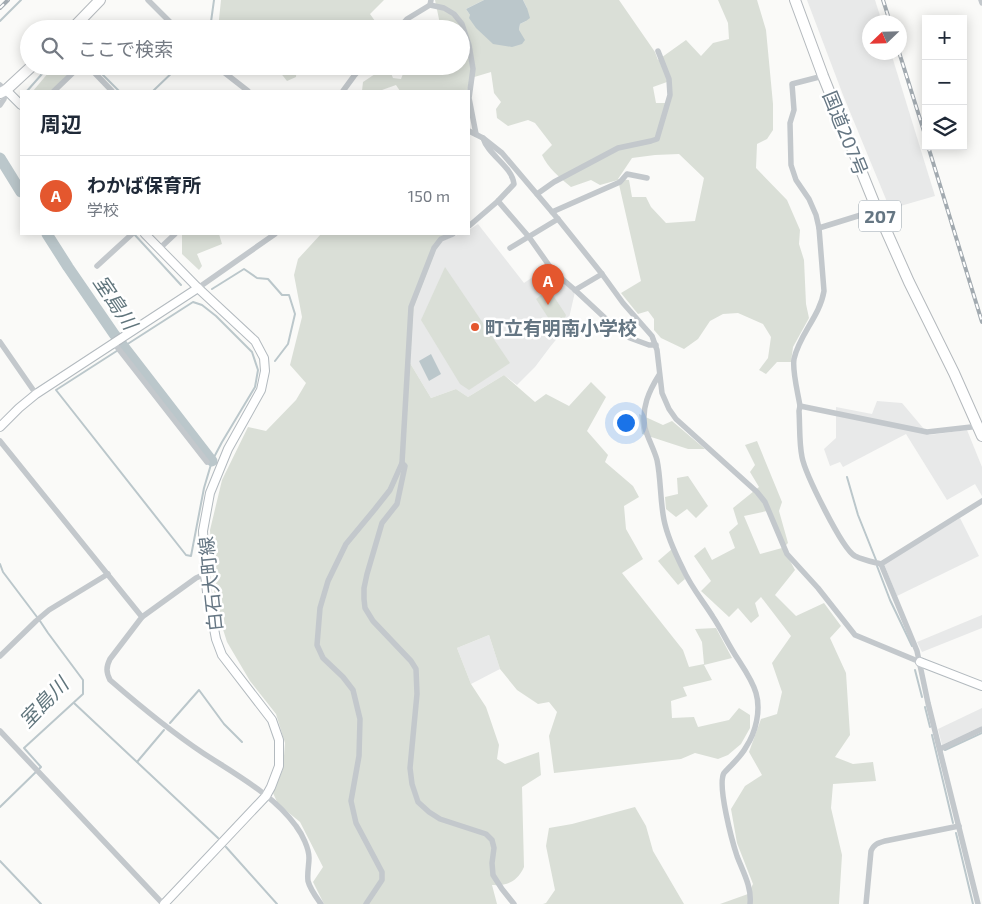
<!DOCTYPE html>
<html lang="ja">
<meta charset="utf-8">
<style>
body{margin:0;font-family:"Exo 2","Noto Sans JP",sans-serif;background:#f6f6f7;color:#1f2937}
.controls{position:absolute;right:15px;top:15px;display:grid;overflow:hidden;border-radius:0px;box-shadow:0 2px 12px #0003}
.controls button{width:45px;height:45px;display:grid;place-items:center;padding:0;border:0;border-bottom:1px solid #e0e1e3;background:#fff;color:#1f2937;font:25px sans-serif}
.compass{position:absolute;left:862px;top:15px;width:45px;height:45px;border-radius:50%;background:#fff;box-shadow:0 2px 12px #0003;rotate:247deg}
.you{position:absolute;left:625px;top:422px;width:18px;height:18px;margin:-12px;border:4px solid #fff;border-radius:50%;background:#1a73e8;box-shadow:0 0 0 8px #1a73e833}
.badge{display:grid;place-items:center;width:32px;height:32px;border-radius:50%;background:#e4572e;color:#fff;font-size:16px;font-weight:700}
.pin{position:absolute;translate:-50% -41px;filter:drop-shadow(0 1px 2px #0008)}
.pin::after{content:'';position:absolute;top:26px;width:18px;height:15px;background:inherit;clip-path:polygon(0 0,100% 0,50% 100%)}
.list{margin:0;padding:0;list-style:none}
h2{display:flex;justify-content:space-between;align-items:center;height:65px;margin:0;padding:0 20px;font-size:21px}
h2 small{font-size:16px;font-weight:400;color:#747a83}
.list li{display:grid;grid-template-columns:32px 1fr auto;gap:15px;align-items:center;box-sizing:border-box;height:80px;padding:0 20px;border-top:1px solid #e0e1e3}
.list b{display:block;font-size:19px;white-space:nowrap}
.list p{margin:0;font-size:16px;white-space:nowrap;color:#747a83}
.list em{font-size:16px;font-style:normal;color:#747a83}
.icon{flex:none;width:28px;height:28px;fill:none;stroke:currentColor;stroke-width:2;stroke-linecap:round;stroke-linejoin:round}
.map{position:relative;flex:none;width:982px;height:904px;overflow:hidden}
.search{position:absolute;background:#fff;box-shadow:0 2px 12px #0003;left:20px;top:20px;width:450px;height:55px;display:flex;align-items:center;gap:12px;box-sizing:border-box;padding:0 18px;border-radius:28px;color:#747a83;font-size:19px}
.panel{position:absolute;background:#fff;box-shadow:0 2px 12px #0003;left:20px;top:90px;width:450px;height:145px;border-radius:0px}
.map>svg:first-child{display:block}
.built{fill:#e8e9e9}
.green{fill:#dadfd7;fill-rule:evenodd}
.water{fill:#bbc7cb}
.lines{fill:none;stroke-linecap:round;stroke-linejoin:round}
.stream{stroke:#bbc7cb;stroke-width:2}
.river{stroke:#bbc7cb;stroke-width:11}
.secondary-casing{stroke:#b3babf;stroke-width:10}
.highway-casing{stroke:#b4b9bd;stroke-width:12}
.street{stroke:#c3c8cc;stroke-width:5.5}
.secondary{stroke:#fff;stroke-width:8}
.highway{stroke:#fff;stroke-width:10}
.rail-casing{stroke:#a2aab0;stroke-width:4}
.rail{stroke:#fff;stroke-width:2;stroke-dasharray:5.5;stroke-linecap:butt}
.poi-dot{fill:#e4572e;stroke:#fff;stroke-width:2}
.labels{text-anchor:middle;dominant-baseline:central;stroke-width:5;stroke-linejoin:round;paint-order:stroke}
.shield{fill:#fff;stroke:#939fa8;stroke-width:1}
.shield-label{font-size:18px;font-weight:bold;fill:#657683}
.street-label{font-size:19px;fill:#657683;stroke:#fff}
.poi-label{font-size:19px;font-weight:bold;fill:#657683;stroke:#fff;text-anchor:start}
.water-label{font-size:20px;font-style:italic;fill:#60757c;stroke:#fff}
</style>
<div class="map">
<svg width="982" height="904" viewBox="0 0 982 904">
<rect width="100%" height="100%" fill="#fafaf8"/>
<g class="built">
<path d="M807,0H875L882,22H870V52L891,53L935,196L890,209L843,95Z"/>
<path d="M478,224L524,283L546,268L572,291L575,292L569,318L564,330L550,347L535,367L517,385L504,375L468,397L456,389L431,398L410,363L414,307L436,250L442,241L460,234H469V230Z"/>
<path d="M877,401L902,403L929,435L967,430L982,467V496L975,484L947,500L906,434L843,467L840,462L830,466L824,449L836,438V407L872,414Z"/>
<path d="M960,518L979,556L897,596L884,564Z"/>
<path d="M982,615V628L922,652L917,642Z"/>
<path d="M489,635L500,669L471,684L457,648Z"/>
<path d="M982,708V726L942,745L938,729Z"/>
</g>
<g class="green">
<path d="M221,0H384L370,14L375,21L371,29H218Z"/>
<path d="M435,0H484L466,9L470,15L519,30L520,24L526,21L527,8L523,0H619L655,52L658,60L686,40L701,56L713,43L729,39L728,23L718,0H757L766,30L773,104V130L767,139L757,144L756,168L787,200L800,230L799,244L804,260L806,304L809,318L793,347L791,362H777L766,374L759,370L768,358L771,337L763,324L738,313L723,314L710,321L698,339L684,349L661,338L654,330V319L648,311L638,314L621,293L641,281L618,180L600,185L591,180L571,187C560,178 548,168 542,155L552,145L535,123L528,120L508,126L497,118L496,109L501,102L494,93L491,72L471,78L467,91H400L396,85L382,90V91H362L363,82L378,72L375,66H388L393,78L401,79L406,66H461V29H432L440,24ZM667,82L670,103H656L653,87ZM679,154L704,178L695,221L666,223L651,207L646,197H632L629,180L618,179L632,158L655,155Z"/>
<path d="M54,66H76L51,91H33Z"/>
<path d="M275,66H297L296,77L287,81Z"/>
<path d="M182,234H219L222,244L197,254L202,266L199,270L182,254Z"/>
<path d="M321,234H453L442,241L436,250L414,307L410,363L431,398L456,389L468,397L504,375L535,402L546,394L569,406L591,382L606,397L587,431L608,455L605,462L633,486L639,497L624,506L626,529L643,559L622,573L683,650L689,667L704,664L702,642L695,629L716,628L732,658L704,665L712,680L683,687L687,696L671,701L672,718L694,717L698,727L729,720L739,708L750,715V728L741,744L728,755L718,759L695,753L681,759L554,773L549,736L557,712L549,702L538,704L517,690L500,669L489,635L457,648L471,684L486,707L499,745L497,759L505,764L539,752L541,775L522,787L524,867C517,882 507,886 492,885L497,904H324L313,882L323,867L300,822L278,804L273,793L283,769L285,743L276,714L250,681L227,642L215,604L210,530L222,480L248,427L266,431L296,400L306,383L290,365L302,317L294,275L298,259Z"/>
<path d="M445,267L510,363L469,390L460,384L421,320Z"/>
<path d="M549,289L566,315L563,324L547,335L540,326L549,319L536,299Z"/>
<path d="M639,414L663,425L672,421L705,449H688L642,434Z"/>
<path d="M757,441L782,502L779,511L788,543L783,548L795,570L775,595L796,616L824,603L841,626L830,638L846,673L850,735L835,757L853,764L873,762L876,781L833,784L831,808L842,855L839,904H720L748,894L753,884L737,843L731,809L745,786L762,775L749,752L761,719L777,714L782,692L772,663L791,636L761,597L755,603L759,616L751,623L738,608L729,617L701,591L711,581L694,556L705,547L712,560L735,548L729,532L738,524L733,508L759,487L750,472L755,465L745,445ZM767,511L782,548L760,554L744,516Z"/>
<path d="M688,476L708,506L696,518L687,509L676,517L666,509L665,497L678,494L677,478Z"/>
<path d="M672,549L685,579L678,585L658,561Z"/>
<path d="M635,807L646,826L653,851L684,904H543L546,903L555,890L546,846L549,828L572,824Z"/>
</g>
<g class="water">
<path d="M484,0H523L527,8L530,18L526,21L520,24L519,30L525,40L522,44L512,47L493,44L476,28L469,18L470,15L466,9Z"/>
<path d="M431,354L441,374L429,381L419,361Z"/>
</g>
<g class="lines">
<g class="stream">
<path d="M0,21L21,0"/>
<path d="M210,29L214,0"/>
<path d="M94,66L119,91"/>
<path d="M27,91L49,66"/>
<path d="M153,91L179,66"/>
<path d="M134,234L181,285"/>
<path d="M212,289L244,269L257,278L268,279L282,295H289L295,314L288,344L275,361"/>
<path d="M193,302L202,305L216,316L252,352L258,370L255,387L222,442L212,461L204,488L191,556L186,555L56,390Z"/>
<path d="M847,477L858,515L876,560"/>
<path d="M0,564L3,572L37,617"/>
<path d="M877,566L890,600L912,646"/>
<path d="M915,670L922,697"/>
<path d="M74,703L218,838"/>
<path d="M925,707L930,727"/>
<path d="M170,723L199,690L224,724L242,742"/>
<path d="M932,735L953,823"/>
<path d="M945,750L982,733"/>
<path d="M137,762L164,730"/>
<path d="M0,807L41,767L24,748L83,694V680L48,633L40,621"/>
<path d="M956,833L973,904"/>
<path d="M226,847L277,904"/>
<path d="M0,861L41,904"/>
</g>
<g class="river">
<path d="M0,158L21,192"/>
<path d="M47,234L68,267L114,334L212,461"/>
</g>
<defs>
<g id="secondary">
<path d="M6,90L21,105"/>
<path d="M145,234L198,288L255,341L264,358L265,371L261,390L228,449L210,493L203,531L205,574L207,592L216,639L222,655L272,720L279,740V766L271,787L266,796L164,904"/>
<path d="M0,427L19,408L36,394L198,288"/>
<path d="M920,662L982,686"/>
</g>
<g id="highway">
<path d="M795,0L823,76L877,210L909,282L954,373L982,436"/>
<path d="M72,29L100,0"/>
<path d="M0,93L6,90L32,66"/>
</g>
</defs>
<use href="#secondary" class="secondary-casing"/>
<use href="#highway" class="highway-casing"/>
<g class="street">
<path d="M148,0L177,29"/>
<path d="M981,0L982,3"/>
<path d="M430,5L444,8L454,14L462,24L469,45L473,69L469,98L476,134"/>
<path d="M398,29L407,19L430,5L431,0"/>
<path d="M88,66L112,91"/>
<path d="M216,66L248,91"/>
<path d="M823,76L792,84L794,110L790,123L791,165L796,180L809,199L816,215L819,228L824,291C820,316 799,335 794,359C792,371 798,393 800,406L799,411C800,426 799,442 802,457C805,473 842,549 855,556C863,560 873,562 881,564L982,501"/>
<path d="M0,85L6,90L4,99L0,105"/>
<path d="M54,91L80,66"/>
<path d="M343,91L354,76L363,66"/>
<path d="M469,131L483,138L502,153L558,219L602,274L623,303L652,336L657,350L662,393L669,409L676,419L757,492L765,502L787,554L818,588L855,635L920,662"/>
<path d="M537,194L554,182L618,148L651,141L657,139L670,95L669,79L658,51"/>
<path d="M498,201L529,237L553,271L575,290L619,331L630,338L649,345H656"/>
<path d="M552,212L620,182L627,174L647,178"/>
<path d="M469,226L498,201L514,184C512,166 488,155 483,138"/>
<path d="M819,228L877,210"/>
<path d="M453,234L441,239L434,248L411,307L402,463L405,466L397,504L382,523L367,574L364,588V599L365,608L373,621L411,661L416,669L417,694L410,768L412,784L418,802L429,812L440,819L486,834L492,840L494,848L492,863L493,875L502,889L514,904"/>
<path d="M510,248L558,219"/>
<path d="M159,249L175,234"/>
<path d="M97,266L132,234"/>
<path d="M198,288L275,234"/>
<path d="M575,290L602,274"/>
<path d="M0,342L36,394"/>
<path d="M114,343L207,462"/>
<path d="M659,375C649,391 641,408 645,428C648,439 654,449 657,460C661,479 660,500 664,520C667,535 676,555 683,569C691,587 703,601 713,617C721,629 727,642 734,653C742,666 752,679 756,693C761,710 756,732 746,747C741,757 731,765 724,773C717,785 732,841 737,856C743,872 752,887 750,904"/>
<path d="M800,406L927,432L980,426"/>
<path d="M0,441L142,617L110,659C106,667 106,672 110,680C140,706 170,731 203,753C235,774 274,795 296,826C302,834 309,848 309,858C309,865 307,873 308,881C310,889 316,897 321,904"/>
<path d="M881,564L917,651L928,703L978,904"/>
<path d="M142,617L196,578L205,574"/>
<path d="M0,656L36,621L49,610L108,574"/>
<path d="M0,731L163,904"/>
<path d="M940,749L982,729"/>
<path d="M366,904L382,880V872L356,823L351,801L359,756L360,719L353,690L343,677L323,658L317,645L320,608L328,581L346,544L375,509L390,490L402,463"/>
<path d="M866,904L871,851C874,844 878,843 885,841L959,826"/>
</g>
<use href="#secondary" class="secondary"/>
<use href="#highway" class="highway"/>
<defs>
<g id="rail">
<path d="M883,0L890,22"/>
<path d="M0,8L8,0"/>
<path d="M899,52L926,138"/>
<path d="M928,146L982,322"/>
</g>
</defs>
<use href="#rail" class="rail-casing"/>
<use href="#rail" class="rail"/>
</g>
<circle class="poi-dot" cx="475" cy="327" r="5"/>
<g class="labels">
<rect class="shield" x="859" y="200.5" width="42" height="31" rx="4"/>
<g class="shield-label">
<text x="880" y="216">207</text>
</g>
<g class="street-label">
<text transform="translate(846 133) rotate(68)">国道207号</text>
<text transform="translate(210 584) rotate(-96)">白石大町線</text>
</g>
<g class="poi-label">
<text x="485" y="327">町立有明南小学校</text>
</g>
<g class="water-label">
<text transform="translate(116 302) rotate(56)">室島川</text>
<text transform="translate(43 702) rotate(-46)">室島川</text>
</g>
</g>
</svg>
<div class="controls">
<button>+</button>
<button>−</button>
<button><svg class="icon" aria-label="layers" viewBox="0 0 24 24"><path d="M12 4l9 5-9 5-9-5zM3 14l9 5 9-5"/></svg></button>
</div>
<svg class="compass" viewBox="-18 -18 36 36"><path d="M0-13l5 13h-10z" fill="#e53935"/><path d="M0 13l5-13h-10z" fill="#747a83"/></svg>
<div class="you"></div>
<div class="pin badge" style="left:548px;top:305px">A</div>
<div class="search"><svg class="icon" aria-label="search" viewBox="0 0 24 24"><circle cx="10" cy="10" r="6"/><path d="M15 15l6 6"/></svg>ここで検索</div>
<section class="panel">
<h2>周辺<small></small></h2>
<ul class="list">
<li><span class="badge">A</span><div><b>わかば保育所</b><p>学校</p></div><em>150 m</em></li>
</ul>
</section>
</div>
